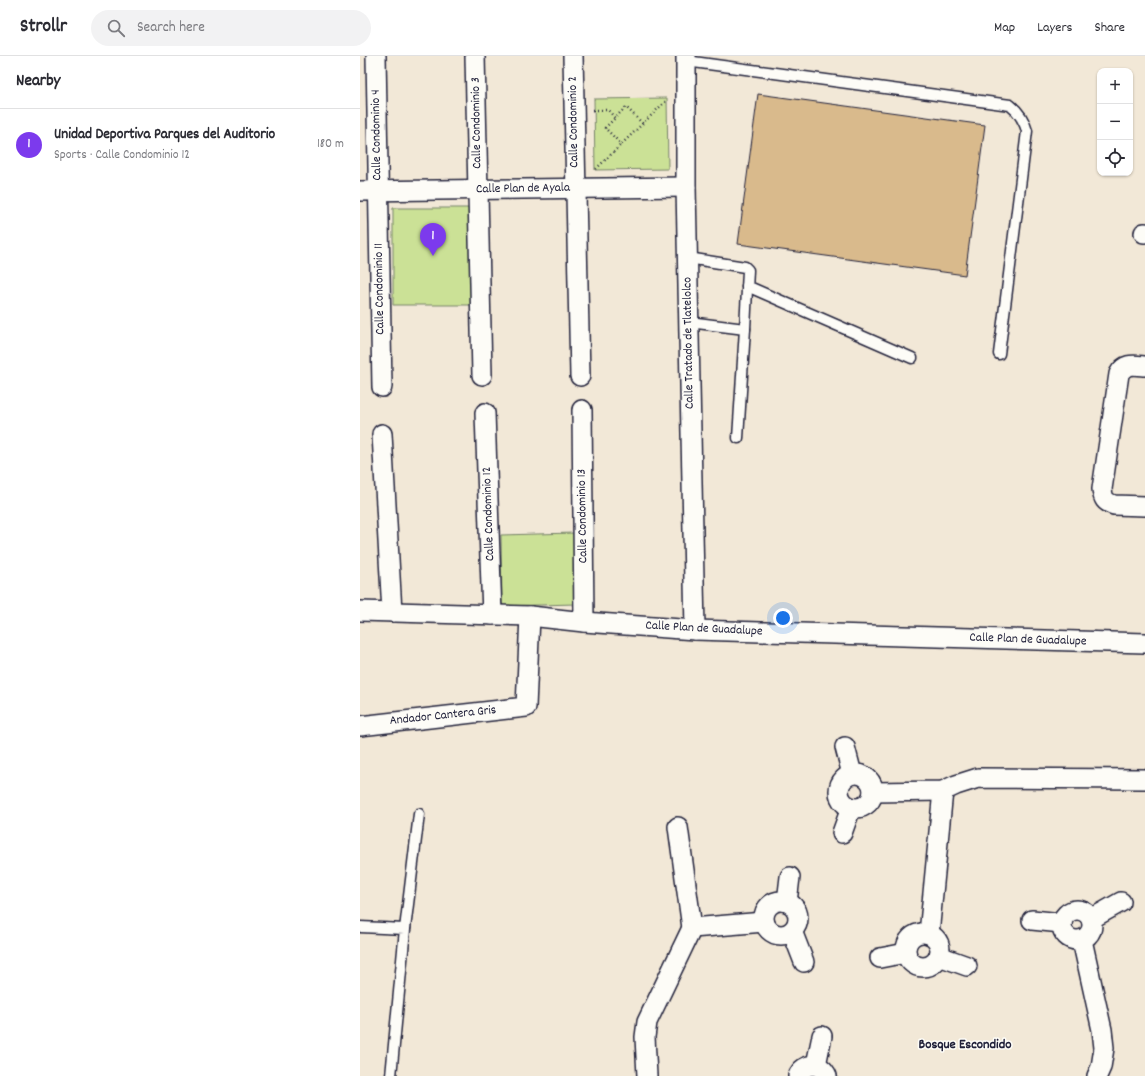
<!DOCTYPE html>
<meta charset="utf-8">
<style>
body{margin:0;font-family:Dekko,sans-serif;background:#f2f2f3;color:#2b2b33}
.controls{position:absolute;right:12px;top:12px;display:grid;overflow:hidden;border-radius:8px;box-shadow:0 1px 3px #0004}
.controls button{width:36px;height:36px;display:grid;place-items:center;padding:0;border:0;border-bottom:1px solid #e1e1e2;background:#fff;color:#2b2b33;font:20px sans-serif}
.you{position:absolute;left:423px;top:562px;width:14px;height:14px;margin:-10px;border:3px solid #fff;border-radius:50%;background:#1a73e8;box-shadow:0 0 0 6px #1a73e833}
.badge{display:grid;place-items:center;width:26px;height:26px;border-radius:50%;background:#7c3aed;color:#fff;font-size:13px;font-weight:700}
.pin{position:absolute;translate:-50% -33px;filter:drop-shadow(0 1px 2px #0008)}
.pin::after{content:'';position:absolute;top:21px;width:14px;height:12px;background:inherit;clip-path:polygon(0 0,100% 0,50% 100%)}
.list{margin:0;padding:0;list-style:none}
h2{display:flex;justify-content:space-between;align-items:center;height:52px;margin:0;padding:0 16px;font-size:17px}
h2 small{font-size:13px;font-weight:400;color:#7c7c81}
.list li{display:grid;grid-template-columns:26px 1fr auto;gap:12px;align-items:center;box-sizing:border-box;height:72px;padding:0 16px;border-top:1px solid #e1e1e2}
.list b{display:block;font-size:15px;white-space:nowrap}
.list p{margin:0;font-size:13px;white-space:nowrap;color:#7c7c81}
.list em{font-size:13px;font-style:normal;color:#7c7c81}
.icon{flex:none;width:22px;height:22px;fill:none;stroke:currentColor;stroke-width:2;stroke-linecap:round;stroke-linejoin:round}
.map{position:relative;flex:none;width:785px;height:1020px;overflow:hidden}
header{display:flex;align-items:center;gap:24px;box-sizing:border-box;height:56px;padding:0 20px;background:#fff;border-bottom:1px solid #e1e1e2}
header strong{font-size:19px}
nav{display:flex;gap:22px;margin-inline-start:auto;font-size:14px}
.search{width:280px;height:36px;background:#f2f2f3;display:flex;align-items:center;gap:10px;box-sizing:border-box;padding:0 14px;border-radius:22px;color:#7c7c81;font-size:15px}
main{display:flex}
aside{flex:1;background:#fff}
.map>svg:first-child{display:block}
.green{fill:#cbe196;stroke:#768268}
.building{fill:#d9ba8c;stroke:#22223b}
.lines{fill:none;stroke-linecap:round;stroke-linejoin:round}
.lane-casing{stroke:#22223b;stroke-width:13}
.street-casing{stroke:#22223b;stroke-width:22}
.path{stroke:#22223b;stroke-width:2.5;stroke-dasharray:1 3;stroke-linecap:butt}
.lane{stroke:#fdfcf7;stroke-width:10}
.street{stroke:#fdfcf7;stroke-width:19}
.labels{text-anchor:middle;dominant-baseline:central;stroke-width:3;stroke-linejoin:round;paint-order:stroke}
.street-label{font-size:13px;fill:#22223b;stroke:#fdfcf7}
.neighbourhood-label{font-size:14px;font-weight:bold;fill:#22223b;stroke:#fdfcf7}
</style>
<header>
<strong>Strollr</strong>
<div class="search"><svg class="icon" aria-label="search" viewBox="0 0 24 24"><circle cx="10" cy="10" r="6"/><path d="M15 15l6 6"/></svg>Search here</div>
<nav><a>Map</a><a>Layers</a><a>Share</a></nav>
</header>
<main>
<aside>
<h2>Nearby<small></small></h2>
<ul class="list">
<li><span class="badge">1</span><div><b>Unidad Deportiva Parques del Auditorio</b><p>Sports · Calle Condominio 12</p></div><em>180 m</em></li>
</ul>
</aside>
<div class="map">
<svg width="785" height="1020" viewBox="0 0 785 1020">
<rect width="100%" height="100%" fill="#f2e8d7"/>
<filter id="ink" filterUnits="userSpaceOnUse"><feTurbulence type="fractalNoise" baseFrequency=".025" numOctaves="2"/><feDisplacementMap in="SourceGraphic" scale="8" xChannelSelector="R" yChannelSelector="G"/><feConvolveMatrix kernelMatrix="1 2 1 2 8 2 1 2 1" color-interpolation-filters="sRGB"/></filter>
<g filter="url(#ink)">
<g class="green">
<path d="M307,42L308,113L235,114L234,43Z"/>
<path d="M33,152H112L115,249H33Z"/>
<path d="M214,477L215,548L142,550L141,479Z"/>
</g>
<path class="building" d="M398,38L625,69L605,219L378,188Z"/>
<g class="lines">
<defs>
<g id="lane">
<path d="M326,5L650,49C659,56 664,64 667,75L639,298"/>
<path d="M328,202L385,211L388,214L385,273"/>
<path d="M387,230L552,302"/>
<path d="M329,266L385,273L378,382"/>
<path d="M0,871L45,873L31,1020"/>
<path d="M45,873L59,758"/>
</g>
<g id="street">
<path d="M16,0L22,331"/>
<path d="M115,0L122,319"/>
<path d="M213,0L220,320"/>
<path d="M326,0V131L335,574"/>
<path d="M0,135L326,131"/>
<path d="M784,177H785"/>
<path d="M785,310C773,309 765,307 759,318L742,433C743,443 745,446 754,449L785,450"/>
<path d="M222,354L224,566"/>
<path d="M125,357L132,559"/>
<path d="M22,378L32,556"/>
<path d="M0,555L170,560L224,566L335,574L785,587"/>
<path d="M0,670L166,651L170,560"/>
<path d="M485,691L492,718"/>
<circle cx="496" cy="735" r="17"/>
<path d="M513,736L583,735L596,729L618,722L785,723"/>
<path d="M318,771L332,872"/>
<path d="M482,777L491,752"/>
<circle cx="421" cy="862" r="17"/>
<path d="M427,846L430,821"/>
<circle cx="717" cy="869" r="15"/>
<path d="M731,863L761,846"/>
<path d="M672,864L702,867"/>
<path d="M332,872L404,866"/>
<path d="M432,875L444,906"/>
<circle cx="563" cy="894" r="17"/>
<path d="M569,878L583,735"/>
<path d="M722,884L742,974L744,992L741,1011L737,1020"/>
<path d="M579,900L607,910"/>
<path d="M520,902L546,897"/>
<path d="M456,1009L462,980"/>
<path d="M287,1020L285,981L287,966L332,872"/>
<path d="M438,1020C444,1006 461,1006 467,1020"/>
</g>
</defs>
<use href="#lane" class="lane-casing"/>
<use href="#street" class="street-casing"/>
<g class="path">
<path d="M233,54H248L255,62"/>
<path d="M262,89L245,72L266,51L283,68"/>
<path d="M236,113L307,44"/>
</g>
<use href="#lane" class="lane"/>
<use href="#street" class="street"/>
</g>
</g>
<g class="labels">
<g class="street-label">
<text transform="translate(214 66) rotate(-91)">Calle Condominio 2</text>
<text transform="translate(117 67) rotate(-91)">Calle Condominio 3</text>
<text transform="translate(17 79) rotate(-91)">Calle Condominio 4</text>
<text transform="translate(163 133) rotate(-1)">Calle Plan de Ayala</text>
<text transform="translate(20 233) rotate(-91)">Calle Condominio 11</text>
<text transform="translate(329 287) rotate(-91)">Calle Tratado de Tlatelolco</text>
<text transform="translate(129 458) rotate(-92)">Calle Condominio 12</text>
<text transform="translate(223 460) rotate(-91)">Calle Condominio 13</text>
<text transform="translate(344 573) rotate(3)">Calle Plan de Guadalupe</text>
<text transform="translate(668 584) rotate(2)">Calle Plan de Guadalupe</text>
<text transform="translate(83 660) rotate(-6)">Andador Cantera Gris</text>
</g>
<g class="neighbourhood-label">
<text x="605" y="989">Bosque Escondido</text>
</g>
</g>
</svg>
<div class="controls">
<button>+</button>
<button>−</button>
<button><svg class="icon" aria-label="locate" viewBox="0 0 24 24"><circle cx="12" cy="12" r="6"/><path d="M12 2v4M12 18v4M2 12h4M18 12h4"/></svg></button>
</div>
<div class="you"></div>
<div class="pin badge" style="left:73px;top:200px">1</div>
</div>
</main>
